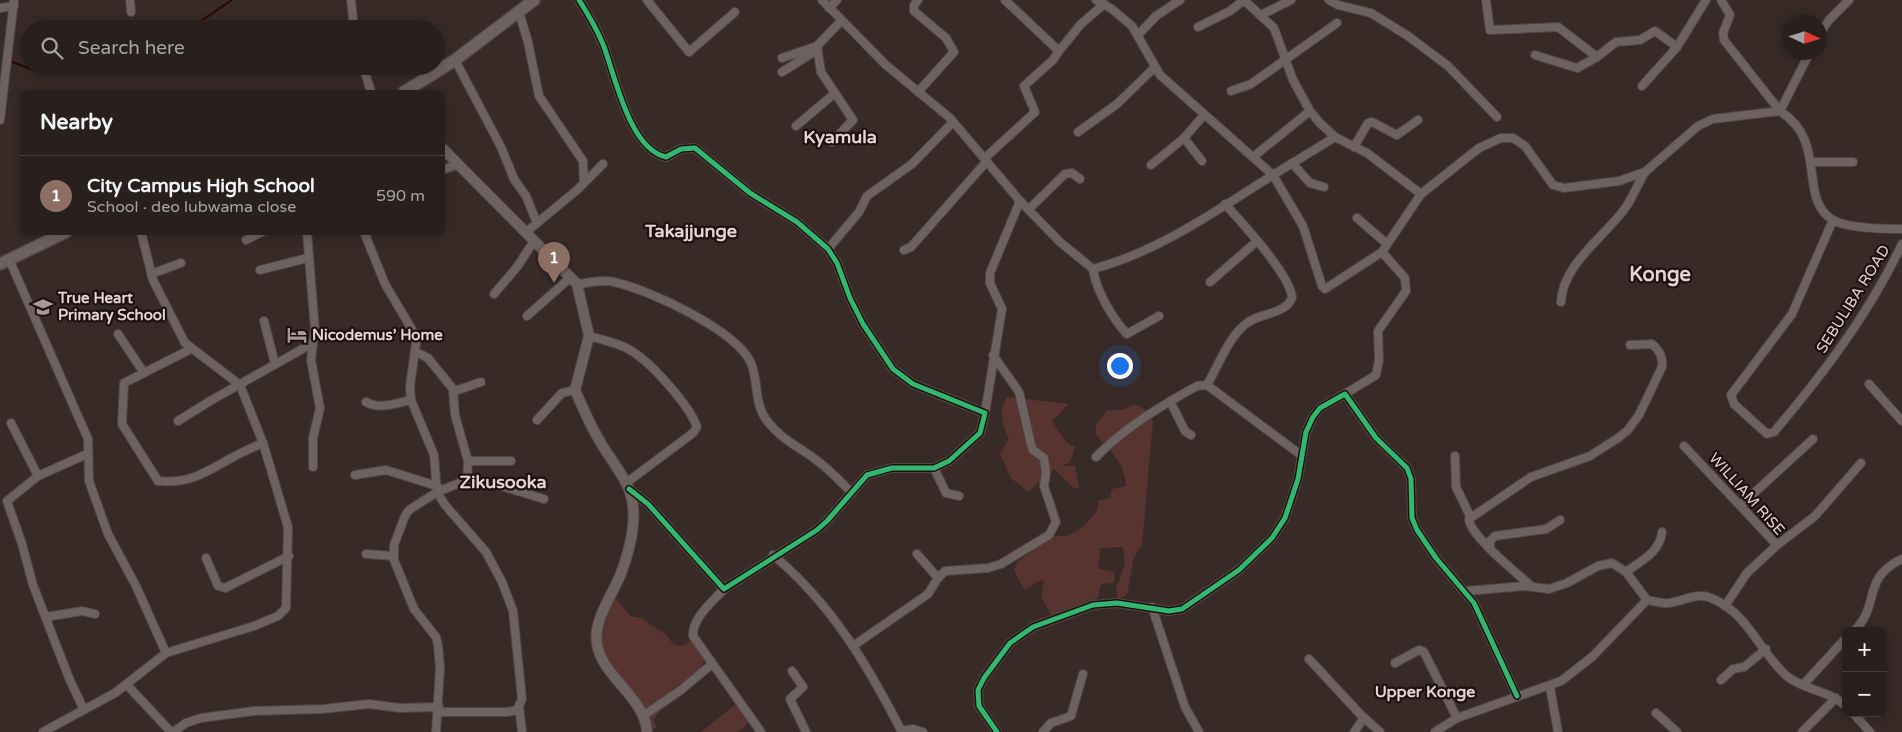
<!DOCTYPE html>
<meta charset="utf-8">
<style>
body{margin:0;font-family:"Varela Round",sans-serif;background:#312826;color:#f1f3f6}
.controls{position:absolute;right:15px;bottom:15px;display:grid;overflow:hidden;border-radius:8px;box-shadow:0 2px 12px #0003}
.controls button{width:45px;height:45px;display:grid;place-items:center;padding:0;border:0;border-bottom:1px solid #453e3b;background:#29201d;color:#f1f3f6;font:25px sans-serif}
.compass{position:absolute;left:1782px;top:15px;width:45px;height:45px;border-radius:50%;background:#29201d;box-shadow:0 2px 12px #0003;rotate:94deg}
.you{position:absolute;left:1119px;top:365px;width:18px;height:18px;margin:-12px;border:4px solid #fff;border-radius:50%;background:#1a73e8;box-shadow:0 0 0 8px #1a73e833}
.badge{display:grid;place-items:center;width:32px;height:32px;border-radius:50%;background:#1a73e8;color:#fff;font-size:16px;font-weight:700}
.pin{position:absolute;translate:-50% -41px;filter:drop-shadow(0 1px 2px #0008)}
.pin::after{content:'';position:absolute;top:26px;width:18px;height:15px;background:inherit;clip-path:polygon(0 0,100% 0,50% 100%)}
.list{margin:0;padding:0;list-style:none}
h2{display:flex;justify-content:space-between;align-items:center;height:65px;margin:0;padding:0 20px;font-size:21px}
h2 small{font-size:16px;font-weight:400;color:#a5a3a4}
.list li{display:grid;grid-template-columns:32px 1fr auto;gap:15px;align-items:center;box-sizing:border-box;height:80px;padding:0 20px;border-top:1px solid #453e3b}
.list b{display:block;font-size:19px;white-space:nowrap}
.list p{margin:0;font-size:16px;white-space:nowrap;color:#a5a3a4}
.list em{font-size:16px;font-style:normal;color:#a5a3a4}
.icon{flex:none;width:28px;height:28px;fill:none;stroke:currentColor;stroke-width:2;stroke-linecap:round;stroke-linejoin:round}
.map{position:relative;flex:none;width:1902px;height:732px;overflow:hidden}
.search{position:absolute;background:#29201d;box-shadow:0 2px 12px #0003;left:20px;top:20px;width:425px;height:55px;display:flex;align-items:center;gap:12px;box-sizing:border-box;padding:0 18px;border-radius:28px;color:#a5a3a4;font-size:19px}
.panel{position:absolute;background:#29201d;box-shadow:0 2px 12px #0003;left:20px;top:90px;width:425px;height:145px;border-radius:8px}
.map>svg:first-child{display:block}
.green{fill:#57342f}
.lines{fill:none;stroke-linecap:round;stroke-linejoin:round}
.stream{stroke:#2c0604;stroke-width:2}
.minor-casing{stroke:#524543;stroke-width:10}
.tertiary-casing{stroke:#524543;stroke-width:12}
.secondary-casing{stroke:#524543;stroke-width:14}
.minor{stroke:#6d6260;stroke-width:8}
.tertiary{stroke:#6d6260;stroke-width:10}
.secondary{stroke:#6d6260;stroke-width:11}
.cycleway-casing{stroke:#1c110f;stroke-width:8}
.cycleway{stroke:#33b770;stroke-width:5}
.labels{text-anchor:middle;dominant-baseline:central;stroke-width:4.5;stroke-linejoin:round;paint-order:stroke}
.poi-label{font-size:15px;font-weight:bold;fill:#e5d4d1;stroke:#1c110f;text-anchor:start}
.street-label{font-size:15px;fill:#e5d4d1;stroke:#1c110f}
.neighbourhood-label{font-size:16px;font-weight:bold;fill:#e5d4d1;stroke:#1c110f}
.quarter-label{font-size:18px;font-weight:bold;fill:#e5d4d1;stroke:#1c110f}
.district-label{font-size:20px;font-weight:bold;fill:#e5d4d1;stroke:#1c110f}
</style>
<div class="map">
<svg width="1902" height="732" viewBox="0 0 1902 732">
<rect width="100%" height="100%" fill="#372a27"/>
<g class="green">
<path d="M1008,397L1069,404L1052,421L1066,442L1075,447L1070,462L1062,466H1075L1079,487L1075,489L1054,469L1028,492L1011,478L1000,454L1009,439C1003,425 997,409 1008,397Z"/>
<path d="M1133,405L1141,406L1153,421L1142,545L1134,557L1127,595L1118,599L1116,589L1125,564L1123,547L1100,548L1098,568L1115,572L1114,583L1101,584L1098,598L1051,615L1041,596L1044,581L1041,580L1024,590L1014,570L1018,561L1055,536H1068L1083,527L1097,511L1099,500L1110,498L1112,489L1126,486C1126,464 1110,451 1096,435V425L1107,410H1122Z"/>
<path d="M607,590L614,596L630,616L642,618L666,635L674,645L682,646L690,641L701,646L710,657L704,661L697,674L673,689L667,703L653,720L657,727L651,731C630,704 593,649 600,613C601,605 604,598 607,590Z"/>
<path d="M738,702L749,722L738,732H701Z"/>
</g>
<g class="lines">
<g class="stream">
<path d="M189,29L232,0"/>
<path d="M10,61L36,71L59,66"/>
</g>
<defs>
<g id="minor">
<path d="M130,0L131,12"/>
<path d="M351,0L354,29"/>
<path d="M579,0C588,14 596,28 603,44C615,75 629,149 666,157L681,149L695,148L750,193L797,222L828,249L837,263L850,298L863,324L893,369L913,384L985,413L980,433L949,461L934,468H892L867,475L827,521L817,530L724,589L648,504L629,489"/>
<path d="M647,0L689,52L735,12"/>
<path d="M822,0L886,65L950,118L1020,201L1060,242L1093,269"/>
<path d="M918,0L914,5V11L946,38L954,52L918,92"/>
<path d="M1005,0L1059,51L1081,24L1104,4"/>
<path d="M1096,0L1112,9L1132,26L1160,75L1273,175C1217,210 1158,252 1093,269C1096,290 1112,318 1127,334L1159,316"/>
<path d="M1244,0L1274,28L1293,80L1310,111L1319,122L1335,137L1367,153L1421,194L1479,148L1501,138H1513L1525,146L1553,185L1564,188L1619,181L1645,172L1698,126L1713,119L1780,111C1829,142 1797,199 1833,220C1847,228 1885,229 1902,229"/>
<path d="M1329,0L1338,5L1371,13L1408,36L1448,66L1497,117"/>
<path d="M1486,0L1490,30L1558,27L1597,57L1616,42L1640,40L1655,31L1677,47L1706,0"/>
<path d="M1721,0L1730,15L1723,33L1724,40L1780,111L1810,52"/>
<path d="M0,8L14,6"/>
<path d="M829,8L837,0"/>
<path d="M519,12L528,42L539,96L583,161L584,182"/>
<path d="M1261,15L1291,0"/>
<path d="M1198,27L1230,11L1244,0"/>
<path d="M1820,33L1829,20L1849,0"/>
<path d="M1139,34L1156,16L1180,0"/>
<path d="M1535,55L1577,68L1597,57"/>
<path d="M782,58L817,46L841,21"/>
<path d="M455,60L501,147L514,179L526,196L537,223"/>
<path d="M363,66L371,92"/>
<path d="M782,72L817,50"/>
<path d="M1642,86L1677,47"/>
<path d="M1231,91L1251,84L1337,23"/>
<path d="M0,120L14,0"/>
<path d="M796,126L835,93L821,72L817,46"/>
<path d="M1078,132L1117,104L1154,68"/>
<path d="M1335,137L1273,175L1303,226L1322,286L1325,289L1382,252"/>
<path d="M1184,138L1202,161"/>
<path d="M832,142L853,120L835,93"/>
<path d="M1354,147L1368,123L1372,122L1397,135L1418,120"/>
<path d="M1253,157L1310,111"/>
<path d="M985,158L1035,112L1024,86L1053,60L1059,51"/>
<path d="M1812,162H1853"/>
<path d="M1292,163L1310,183L1324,187"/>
<path d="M1151,165L1184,138L1204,115"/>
<path d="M442,170L459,164"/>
<path d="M1029,209L1065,174L1072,173L1080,179"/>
<path d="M1357,218L1387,244"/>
<path d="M1833,220L1792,314L1731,395L1734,404L1767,434L1774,432C1823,374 1869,314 1902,244"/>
<path d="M364,232L385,284L414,333L416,343L410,386L411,400L434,455L437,492L445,505L486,552L502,582L513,611L522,699L517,710L507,712H439"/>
<path d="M525,233L577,190L603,164"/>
<path d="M246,240L262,232"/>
<path d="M828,249L859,212L867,196L912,164L953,122"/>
<path d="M904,250L911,247L987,161"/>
<path d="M9,259L88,439L89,481L108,534L136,586L166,653"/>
<path d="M260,270L308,258"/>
<path d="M151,274L181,263"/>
<path d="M1210,282L1257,241"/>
<path d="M577,284C588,283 603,279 614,282C650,290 733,329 750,361C760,381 752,402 768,422C781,439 799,447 815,459C829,469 840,481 852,493"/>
<path d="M494,294L517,267L534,241"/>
<path d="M1561,302C1563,263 1605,237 1626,207C1633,196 1638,184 1645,172"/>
<path d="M527,316L571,277"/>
<path d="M264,321L275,364"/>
<path d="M118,334L144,373"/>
<path d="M589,336C603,340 618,343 630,350C651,362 689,405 697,427L693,433L626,483"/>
<path d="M191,349L124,383L122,424L158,481C192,484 207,471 235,456C244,451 254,447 263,443"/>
<path d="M416,352L428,358L453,389L455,415L468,461L467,480"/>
<path d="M1869,384L1902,421"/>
<path d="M1207,385C1219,365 1229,334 1250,321C1263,313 1288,313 1292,297C1289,273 1242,223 1225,204"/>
<path d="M453,389L458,390L481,382"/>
<path d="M1345,394L1376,375L1379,360L1378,331L1406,291L1405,278L1382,252L1421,194"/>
<path d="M1170,401L1185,431L1191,435"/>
<path d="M366,402C379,410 397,403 411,400"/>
<path d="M985,413L1002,309L990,283V273L1020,201"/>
<path d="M537,420L562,393L575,390"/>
<path d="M178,421L210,401L313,343L315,330L307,232"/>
<path d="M11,423L38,476"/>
<path d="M1684,446L1777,545L1747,573L1725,606"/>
<path d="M1455,456L1456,487L1470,516"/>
<path d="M1096,457C1125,427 1161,406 1197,386L1207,385L1301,455"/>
<path d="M468,461H511"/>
<path d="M313,467V438L320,408L311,360L313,343"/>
<path d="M934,468L946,493L959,496"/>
<path d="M355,475L386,470L437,486"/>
<path d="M1741,505L1813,439"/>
<path d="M1777,545L1815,516L1861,463"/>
<path d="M1490,548V541L1495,536L1546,529L1560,520"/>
<path d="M366,554L394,556"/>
<path d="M917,554L938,578"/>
<path d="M773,555C832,604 868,666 902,732"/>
<path d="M206,558L218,586L225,588L289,556"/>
<path d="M1626,572C1641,561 1660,552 1662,532"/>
<path d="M1531,586C1518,574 1469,535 1469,519L1531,477L1590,456L1618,438L1628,430L1639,415L1662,367C1663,357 1660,351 1652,344L1630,345"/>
<path d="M724,589C713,601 692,618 693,636L761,732"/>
<path d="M1466,591L1525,586L1549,589L1567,583L1598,566L1612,563L1626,572L1647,600"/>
<path d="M1647,600C1654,601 1662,604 1669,603C1683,601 1697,592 1711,598C1749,613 1760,654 1788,677C1805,690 1830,691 1846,706"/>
<path d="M1152,607L1185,707L1199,732"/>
<path d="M46,617L82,611L95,614"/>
<path d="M1854,631C1881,605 1861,578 1902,559"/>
<path d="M853,646L928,594L938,578L945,571L988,568L1001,564L1049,535L1056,522L1044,486L1046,474L1044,458L1033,450L1031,444L1019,392L993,355"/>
<path d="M1309,659L1360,714L1380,732"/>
<path d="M1395,663L1419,650L1424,652L1457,718"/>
<path d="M792,671L803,687L790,699L806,732"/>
<path d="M1721,680L1733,669L1744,667L1766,649"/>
<path d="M127,685L171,732"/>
<path d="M1803,685L1846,638"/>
<path d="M1550,687L1558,732"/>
<path d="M519,706L522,732"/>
<path d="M84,710L69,678L33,585L22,544L7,501L38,476L87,454"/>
<path d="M1656,713L1677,732"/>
<path d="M1853,713L1870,732"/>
<path d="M643,716L681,690L712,664"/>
<path d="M901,731L913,729L923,732"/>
<path d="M43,732L115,693L166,653L254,626L278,616L286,608L288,527L263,443L240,385L185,343L153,280L141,232"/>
<path d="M173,732L186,723L201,718L254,711L323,709L369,704L400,708L439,707"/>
<path d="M436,732L440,668L438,645L436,637L414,609L394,560V545L405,516L409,510L437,492L467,480L488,482L544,499"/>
<path d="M997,732L979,706L978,690L984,678L1010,643L1033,627L1093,605L1117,603L1169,611L1182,609L1239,570L1272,538L1285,518L1298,479L1306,432L1313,417L1320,408L1345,394L1376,438L1407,468L1411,479L1412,518L1417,530L1436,558L1474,603L1517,696"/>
<path d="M1043,732L1051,723L1071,716L1083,674"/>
<path d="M1354,732L1364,718"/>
<path d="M1435,732L1457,718L1561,681L1592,657L1647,600"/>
<path d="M1802,732L1836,698"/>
</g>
<path id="tertiary" d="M442,148L577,284L589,336L575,390C582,406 589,423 598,438C607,455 620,469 628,487C640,514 630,550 620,576C611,597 593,621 597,644C602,677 645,697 647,732"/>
<g id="secondary">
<path d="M404,92L455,60L534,0"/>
<path d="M0,264L66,232"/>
</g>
</defs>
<use href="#minor" class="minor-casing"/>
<use href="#tertiary" class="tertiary-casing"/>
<use href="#secondary" class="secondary-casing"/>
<use href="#minor" class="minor"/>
<use href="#tertiary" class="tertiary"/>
<use href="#secondary" class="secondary"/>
<defs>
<g id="cycleway">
<path d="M579,0C588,14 596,28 603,44C615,75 629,149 666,157L681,149L695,148L750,193L797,222L828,249L837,263L850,298L863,324L893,369L913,384L985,413L980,433L949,461L934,468H892L867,475L827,521L817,530L724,589L648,504L629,489"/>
<path d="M997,732L979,706L978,690L984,678L1010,643L1033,627L1093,605L1117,603L1169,611L1182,609L1239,570L1272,538L1285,518L1298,479L1306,432L1313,417L1320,408L1345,394L1376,438L1407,468L1411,479L1412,518L1417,530L1436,558L1474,603L1517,696"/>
</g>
</defs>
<use href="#cycleway" class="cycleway-casing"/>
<use href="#cycleway" class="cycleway"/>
</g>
<defs>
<symbol id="school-bare" viewBox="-9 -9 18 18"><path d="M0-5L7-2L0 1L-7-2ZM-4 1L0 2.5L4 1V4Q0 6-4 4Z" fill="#a89896" stroke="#1c110f" stroke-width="2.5" paint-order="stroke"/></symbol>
<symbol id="hotel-bare" viewBox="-9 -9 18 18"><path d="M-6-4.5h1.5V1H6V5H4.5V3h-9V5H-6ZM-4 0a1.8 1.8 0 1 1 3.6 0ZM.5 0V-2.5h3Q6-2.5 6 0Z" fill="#a89896" stroke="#1c110f" stroke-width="2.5" paint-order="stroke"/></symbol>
</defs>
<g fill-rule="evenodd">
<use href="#school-bare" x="29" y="293" width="28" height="28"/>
<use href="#hotel-bare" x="283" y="321" width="28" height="28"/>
</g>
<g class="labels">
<g class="poi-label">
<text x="58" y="298">True Heart<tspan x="58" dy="17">Primary School</tspan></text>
<text x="312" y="335">Nicodemus’ Home</text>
</g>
<g class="street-label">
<text transform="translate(1853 299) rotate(-58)">SEBULIBA ROAD</text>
<text transform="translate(1747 494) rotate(48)">WILLIAM RISE</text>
</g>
<g class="neighbourhood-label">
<text x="1425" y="692">Upper Konge</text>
</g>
<g class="quarter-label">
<text x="840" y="137">Kyamula</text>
<text x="691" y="231">Takajjunge</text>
<text x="503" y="482">Zikusooka</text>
</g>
<g class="district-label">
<text x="1660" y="275">Konge</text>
</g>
</g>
</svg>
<div class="controls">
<button>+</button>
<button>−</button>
</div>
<svg class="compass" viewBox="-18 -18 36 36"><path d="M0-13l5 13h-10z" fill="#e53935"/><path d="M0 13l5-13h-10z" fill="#a5a3a4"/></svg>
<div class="you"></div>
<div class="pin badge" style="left:554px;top:283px;background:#8d6e63">1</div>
<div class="search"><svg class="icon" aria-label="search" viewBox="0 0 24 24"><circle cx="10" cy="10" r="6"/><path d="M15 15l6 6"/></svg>Search here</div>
<section class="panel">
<h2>Nearby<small></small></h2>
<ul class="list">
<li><span class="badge" style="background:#8d6e63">1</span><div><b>City Campus High School</b><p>School · deo lubwama close</p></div><em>590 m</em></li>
</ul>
</section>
</div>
